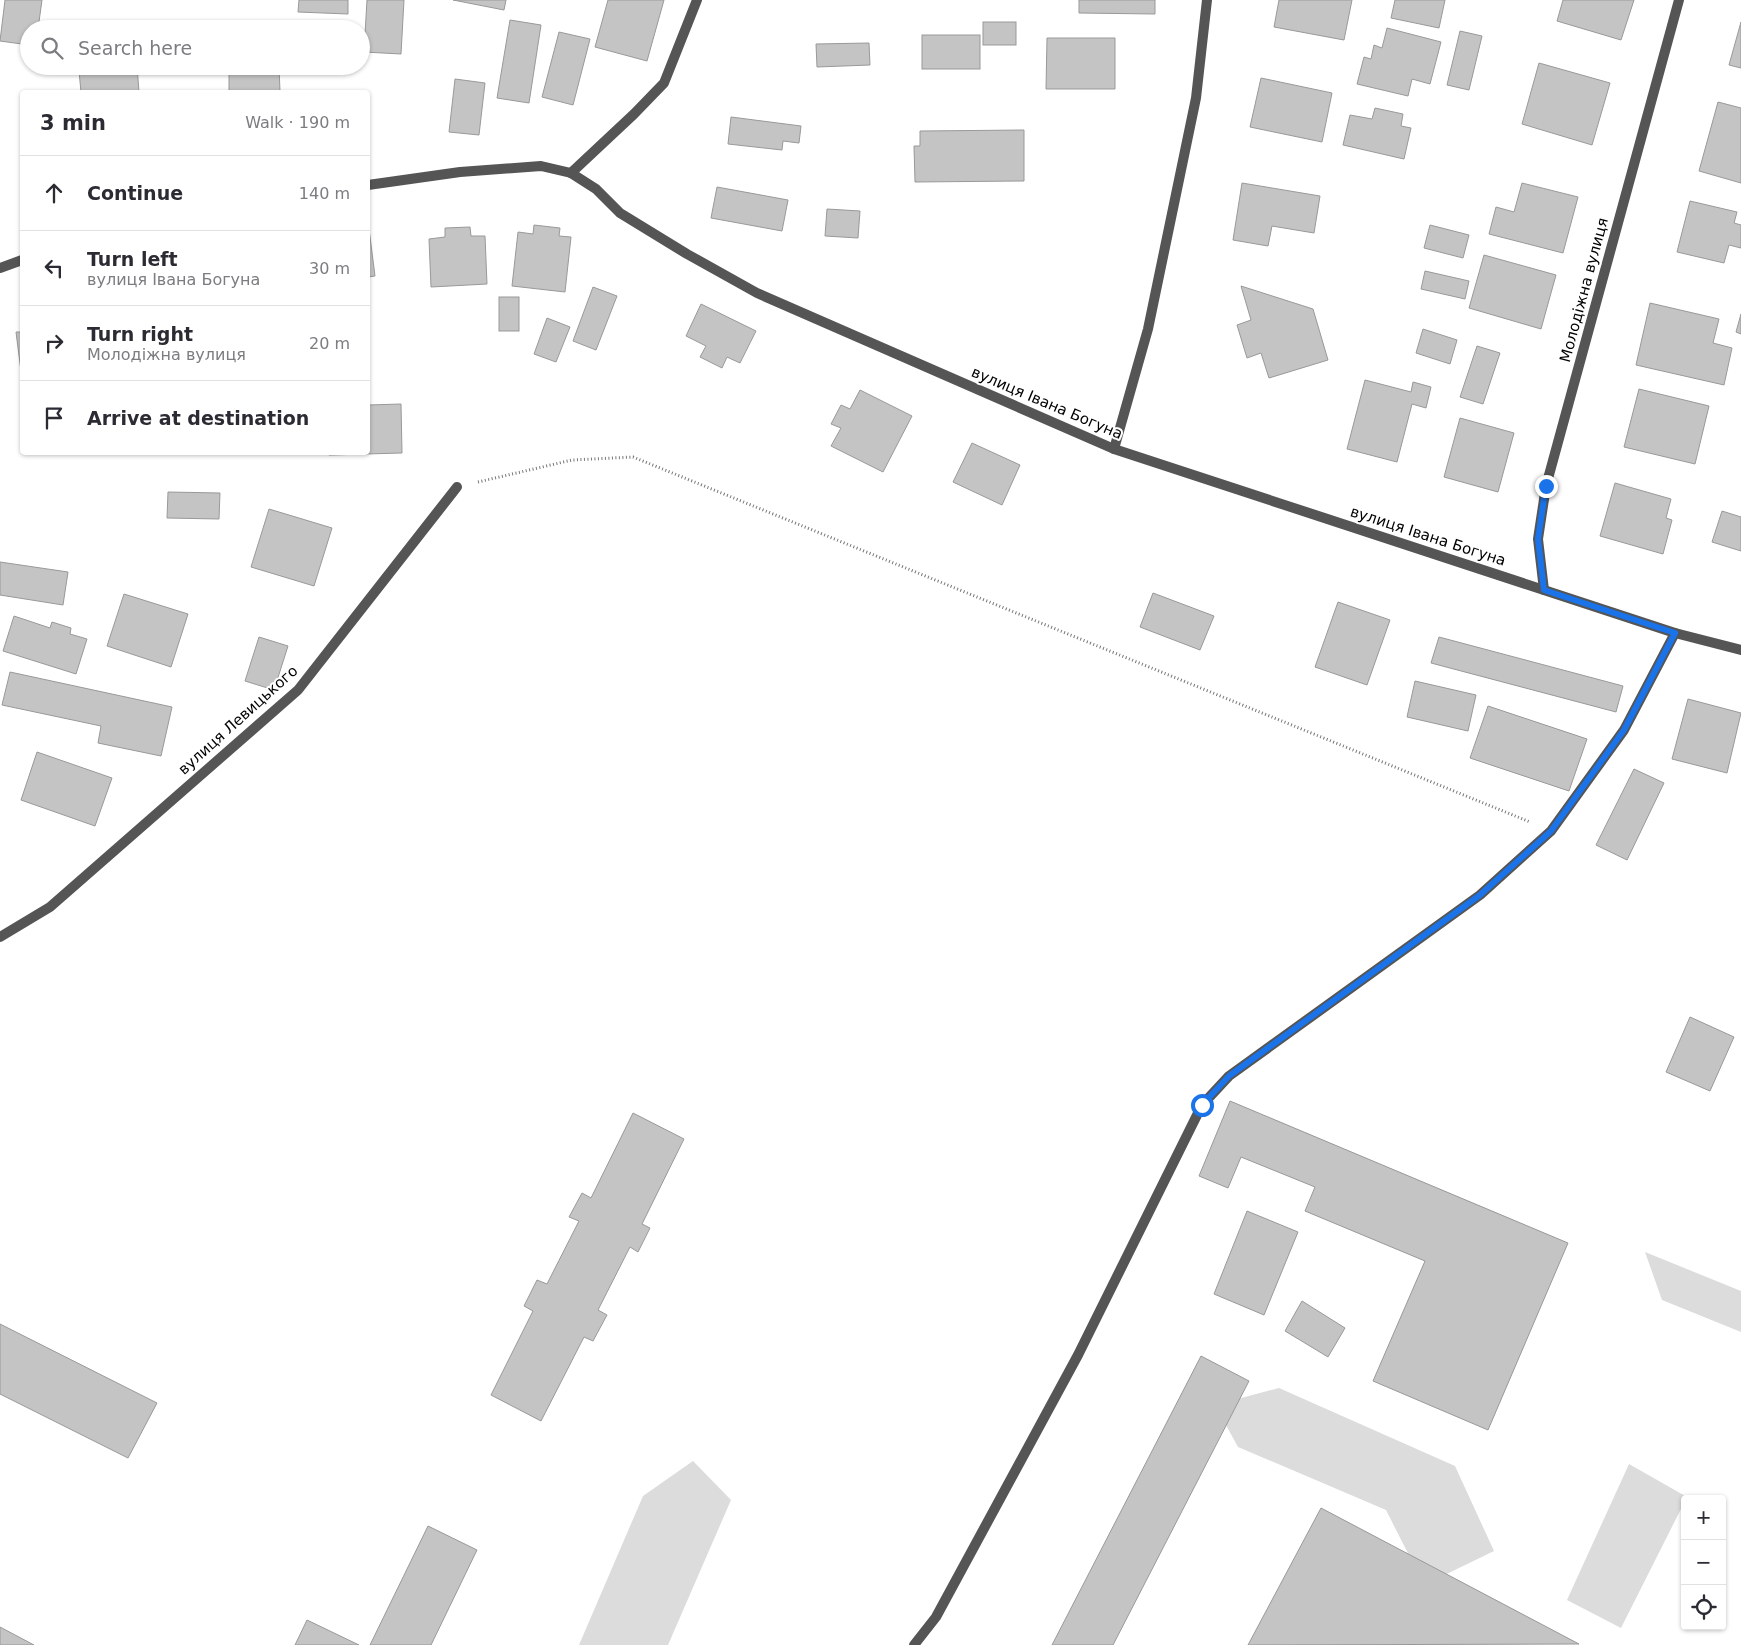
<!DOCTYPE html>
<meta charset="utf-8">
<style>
body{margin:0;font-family:"DejaVu Sans",sans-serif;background:#f2f2f3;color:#2b2b33}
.controls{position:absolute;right:15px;bottom:15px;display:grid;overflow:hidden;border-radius:5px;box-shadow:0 1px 4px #0004}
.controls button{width:45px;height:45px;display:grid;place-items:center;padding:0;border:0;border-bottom:1px solid #e1e1e2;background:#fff;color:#2b2b33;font:25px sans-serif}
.stop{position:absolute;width:15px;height:15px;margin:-11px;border:4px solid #1a73e8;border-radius:50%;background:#fff}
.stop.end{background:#1a73e8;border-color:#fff;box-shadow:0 1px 5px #0008}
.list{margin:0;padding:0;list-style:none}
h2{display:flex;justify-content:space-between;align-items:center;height:65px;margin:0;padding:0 20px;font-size:21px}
h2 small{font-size:16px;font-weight:400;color:#7c7c81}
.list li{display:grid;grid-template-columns:32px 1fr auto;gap:15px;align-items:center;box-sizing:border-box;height:75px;padding:0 20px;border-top:1px solid #e1e1e2}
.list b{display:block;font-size:19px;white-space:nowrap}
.list p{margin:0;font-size:16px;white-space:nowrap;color:#7c7c81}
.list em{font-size:16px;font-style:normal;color:#7c7c81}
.icon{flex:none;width:28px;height:28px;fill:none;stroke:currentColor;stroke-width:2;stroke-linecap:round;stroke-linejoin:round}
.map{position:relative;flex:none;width:1741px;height:1645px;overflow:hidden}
.search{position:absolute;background:#fff;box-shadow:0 1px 4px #0004;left:20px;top:20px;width:350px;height:55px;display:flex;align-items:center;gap:12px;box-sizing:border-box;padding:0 18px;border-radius:28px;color:#7c7c81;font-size:19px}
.panel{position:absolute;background:#fff;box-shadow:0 1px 4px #0004;left:20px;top:90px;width:350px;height:365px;border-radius:5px}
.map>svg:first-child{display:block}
.green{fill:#dcdcdc}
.building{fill:#c4c4c4;stroke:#999}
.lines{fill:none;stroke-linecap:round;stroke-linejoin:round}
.path{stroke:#777;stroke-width:3;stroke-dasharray:1 2.5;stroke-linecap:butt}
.street{stroke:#555;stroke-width:10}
.route{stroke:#1a73e8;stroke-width:6}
.labels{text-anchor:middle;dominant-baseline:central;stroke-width:4;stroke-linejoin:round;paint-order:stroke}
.street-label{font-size:15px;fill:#000;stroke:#fff}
</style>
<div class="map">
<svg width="1741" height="1645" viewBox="0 0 1741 1645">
<rect width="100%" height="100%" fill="#fff"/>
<g class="green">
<path d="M1645,1252L1741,1291V1332L1662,1300Z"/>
<path d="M1279,1388L1455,1466L1494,1551L1424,1585L1386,1510L1238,1447L1215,1405Z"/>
<path d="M693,1461L731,1500L668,1645H579L643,1496Z"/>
<path d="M1629,1464L1687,1497L1621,1628L1567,1600Z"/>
</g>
<g class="building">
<path d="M5,0H42L38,29H29V45L0,41Z"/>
<path d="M299,0H348V14L298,12Z"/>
<path d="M367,0H404L401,54L364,52Z"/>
<path d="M453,0H506L504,10Z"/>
<path d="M608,0H664L647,61L595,47Z"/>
<path d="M1079,0H1155V14L1079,13Z"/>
<path d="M1279,0H1352L1344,40L1274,27Z"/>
<path d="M1395,0H1445L1439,28L1391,18Z"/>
<path d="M1563,0H1634L1621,40L1557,21Z"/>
<path d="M510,20L541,25L529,103L497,98Z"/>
<rect x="983" y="22" width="33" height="23"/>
<path d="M1741,22V68L1729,65Z"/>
<path d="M1387,28L1441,42L1430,84L1412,79L1408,96L1357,84L1364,57L1371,59L1374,45L1382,48Z"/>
<path d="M1460,31L1482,36L1469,90L1447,85Z"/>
<path d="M559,32L590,39L573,105L542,97Z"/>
<rect x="922" y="35" width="58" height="34"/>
<path d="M1047,38H1115V89H1046Z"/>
<path d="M869,43L870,65L817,67L816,44Z"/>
<path d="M1539,63L1610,83L1592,145L1522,124Z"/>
<path d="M137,66L139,92H81L79,71Z"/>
<path d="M229,66H279L280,92H229Z"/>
<path d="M1261,78L1332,93L1322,142L1250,127Z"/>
<path d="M455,79L485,83L479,135L449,132Z"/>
<path d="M1718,102L1741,108V183L1699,171Z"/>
<path d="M1375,108L1403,114L1401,126L1411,128L1404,159L1343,145L1350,115L1372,119Z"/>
<path d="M731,117L801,126L799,143L783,141L782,150L728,144Z"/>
<path d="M1024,130V181L915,182L914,146H920V131Z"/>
<path d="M1242,183L1320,196L1314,233L1272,226L1268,246L1233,240Z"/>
<path d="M1522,183L1578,197L1563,253L1489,234L1496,207L1514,212Z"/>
<path d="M717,187L788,200L782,231L711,218Z"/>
<path d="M1690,201L1737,212L1734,223L1741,225V248L1729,245L1724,263L1677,252Z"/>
<path d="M827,209L860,211L858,238L825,236Z"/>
<path d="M368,221L375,276L368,277Z"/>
<path d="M534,225L560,228L559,236L571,237L565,292L512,286L518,232L533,234Z"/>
<path d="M1430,225L1469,235L1463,258L1424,248Z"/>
<path d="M470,227L471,236H485L487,284L431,287L429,239L445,237V228Z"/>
<path d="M1484,255L1556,275L1541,329L1469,308Z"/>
<path d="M1425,271L1469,281L1465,299L1421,289Z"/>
<path d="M1241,286L1313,309L1328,360L1269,378L1261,353L1247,358L1237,325L1251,320Z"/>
<path d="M593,287L617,296L596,350L573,341Z"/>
<rect x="499" y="297" width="20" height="34"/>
<path d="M1650,303L1719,319L1713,343L1732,348L1724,385L1636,365Z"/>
<path d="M701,304L756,331L740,363L727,357L722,368L700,357L706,346L686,336Z"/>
<path d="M1741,314V334L1736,332Z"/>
<path d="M547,318L570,327L556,362L534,354Z"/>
<path d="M1423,329L1457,340L1450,364L1416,353Z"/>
<path d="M16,332H22V379Z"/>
<path d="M1477,346L1500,353L1483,404L1460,397Z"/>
<path d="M1365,380L1411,392L1413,382L1431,387L1426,408L1412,404L1397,462L1347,449Z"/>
<path d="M1639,389L1709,406L1695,464L1624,447Z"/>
<path d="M860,390L912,416L883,472L831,446L841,428L831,424L841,405L850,409Z"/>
<path d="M401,404L402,453L329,455V452H368V405Z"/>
<path d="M1460,418L1514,433L1498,492L1444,477Z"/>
<path d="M972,443L1020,465L1002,505L953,482Z"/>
<path d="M1615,483L1671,499L1666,518L1672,520L1663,554L1600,536Z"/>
<path d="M168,492L220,493L219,519L167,518Z"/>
<path d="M269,509L332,528L314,586L251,567Z"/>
<path d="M1722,511L1741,517V551L1712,542Z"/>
<path d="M0,562L68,572L63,605L0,595Z"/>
<path d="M1153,593L1214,616L1200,650L1140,627Z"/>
<path d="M124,594L188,614L171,667L107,646Z"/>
<path d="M1338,602L1390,620L1367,685L1315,667Z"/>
<path d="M14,616L50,628L52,622L71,628L70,634L87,639L76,674L3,651Z"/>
<path d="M259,637L288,646L274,690L245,681Z"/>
<path d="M1439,637L1623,686L1616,712L1431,663Z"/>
<path d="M10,672L172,707L161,756L98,743L101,726L2,705Z"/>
<path d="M1415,681L1476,695L1468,731L1407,717Z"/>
<path d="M1688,699L1741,713L1727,773L1672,759Z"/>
<path d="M1488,706L1587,739L1569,791L1470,758Z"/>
<path d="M37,752L112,778L95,826L21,800Z"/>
<path d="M1634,769L1664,783L1627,860L1596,845Z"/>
<path d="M1690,1017L1734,1037L1710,1091L1666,1072Z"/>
<path d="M1230,1101L1568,1243L1488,1430L1373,1381L1425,1261L1305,1211L1315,1187L1241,1157L1228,1188L1199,1176Z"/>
<path d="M633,1113L684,1139L642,1224L650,1228L638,1252L630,1247L598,1310L607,1315L593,1341L584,1337L541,1421L491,1395L533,1311L524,1306L537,1280L547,1284L579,1221L569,1217L582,1193L591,1198Z"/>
<path d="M1247,1211L1298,1232L1264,1315L1214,1294Z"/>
<path d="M1302,1301L1345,1328L1328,1357L1285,1331Z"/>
<path d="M0,1324L157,1403L128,1458L0,1394Z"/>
<path d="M1201,1356L1249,1381L1113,1645H1052Z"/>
<path d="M1321,1508L1579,1644L1248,1645Z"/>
<path d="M428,1526L477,1550L431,1645H370Z"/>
<path d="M307,1620L359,1645H295Z"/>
<path d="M0,1627L34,1645H0Z"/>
</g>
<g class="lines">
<path class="path" d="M478,482L572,460L633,457L1530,822"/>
<g class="street">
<path d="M571,173L634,114L664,83L697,0"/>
<path d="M368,185L460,172L541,166L571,173L596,189L620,213L687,254L757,293L1114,449L1675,633L1741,650"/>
<path d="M0,268L22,260"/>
<path d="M1114,449L1148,329L1196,98L1207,0"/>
<path d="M1544,590L1538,539L1546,486L1679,0"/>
<path d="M0,937L50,907L298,690L457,487"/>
<path d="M914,1645L936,1617L1078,1355L1202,1105L1229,1076L1480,895L1551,831L1624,730L1675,633"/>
</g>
</g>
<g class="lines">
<path class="route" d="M1202,1105L1229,1076L1480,895L1551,831L1624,730L1675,633L1544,590L1538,539L1546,486"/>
</g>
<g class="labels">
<g class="street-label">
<text transform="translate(1584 290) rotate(-75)">Молодіжна вулиця</text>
<text transform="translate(1047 403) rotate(23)">вулиця Івана Богуна</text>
<text transform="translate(1428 536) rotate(18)">вулиця Івана Богуна</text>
<text transform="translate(238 720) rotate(-42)">вулиця Левицького</text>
</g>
</g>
</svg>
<div class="controls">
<button>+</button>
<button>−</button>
<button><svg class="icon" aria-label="locate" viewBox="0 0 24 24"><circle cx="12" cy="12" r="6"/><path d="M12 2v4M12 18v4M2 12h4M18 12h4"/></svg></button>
</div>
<div class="stop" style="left:1202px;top:1105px"></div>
<div class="stop end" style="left:1546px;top:486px"></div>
<div class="search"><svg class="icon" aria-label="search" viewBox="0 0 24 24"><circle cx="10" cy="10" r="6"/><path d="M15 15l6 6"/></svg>Search here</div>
<section class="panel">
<h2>3 min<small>Walk · 190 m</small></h2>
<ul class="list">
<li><svg class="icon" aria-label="ahead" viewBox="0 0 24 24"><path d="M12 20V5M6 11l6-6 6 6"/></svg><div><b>Continue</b></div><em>140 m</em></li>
<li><svg class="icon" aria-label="left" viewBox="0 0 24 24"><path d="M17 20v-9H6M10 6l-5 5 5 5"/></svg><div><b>Turn left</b><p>вулиця Івана Богуна</p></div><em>30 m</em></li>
<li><svg class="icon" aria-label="right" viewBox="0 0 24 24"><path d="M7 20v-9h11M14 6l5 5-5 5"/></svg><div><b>Turn right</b><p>Молодіжна вулиця</p></div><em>20 m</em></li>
<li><svg class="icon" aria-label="arrive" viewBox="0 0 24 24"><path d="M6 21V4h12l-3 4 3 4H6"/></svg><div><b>Arrive at destination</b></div></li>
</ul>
</section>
</div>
